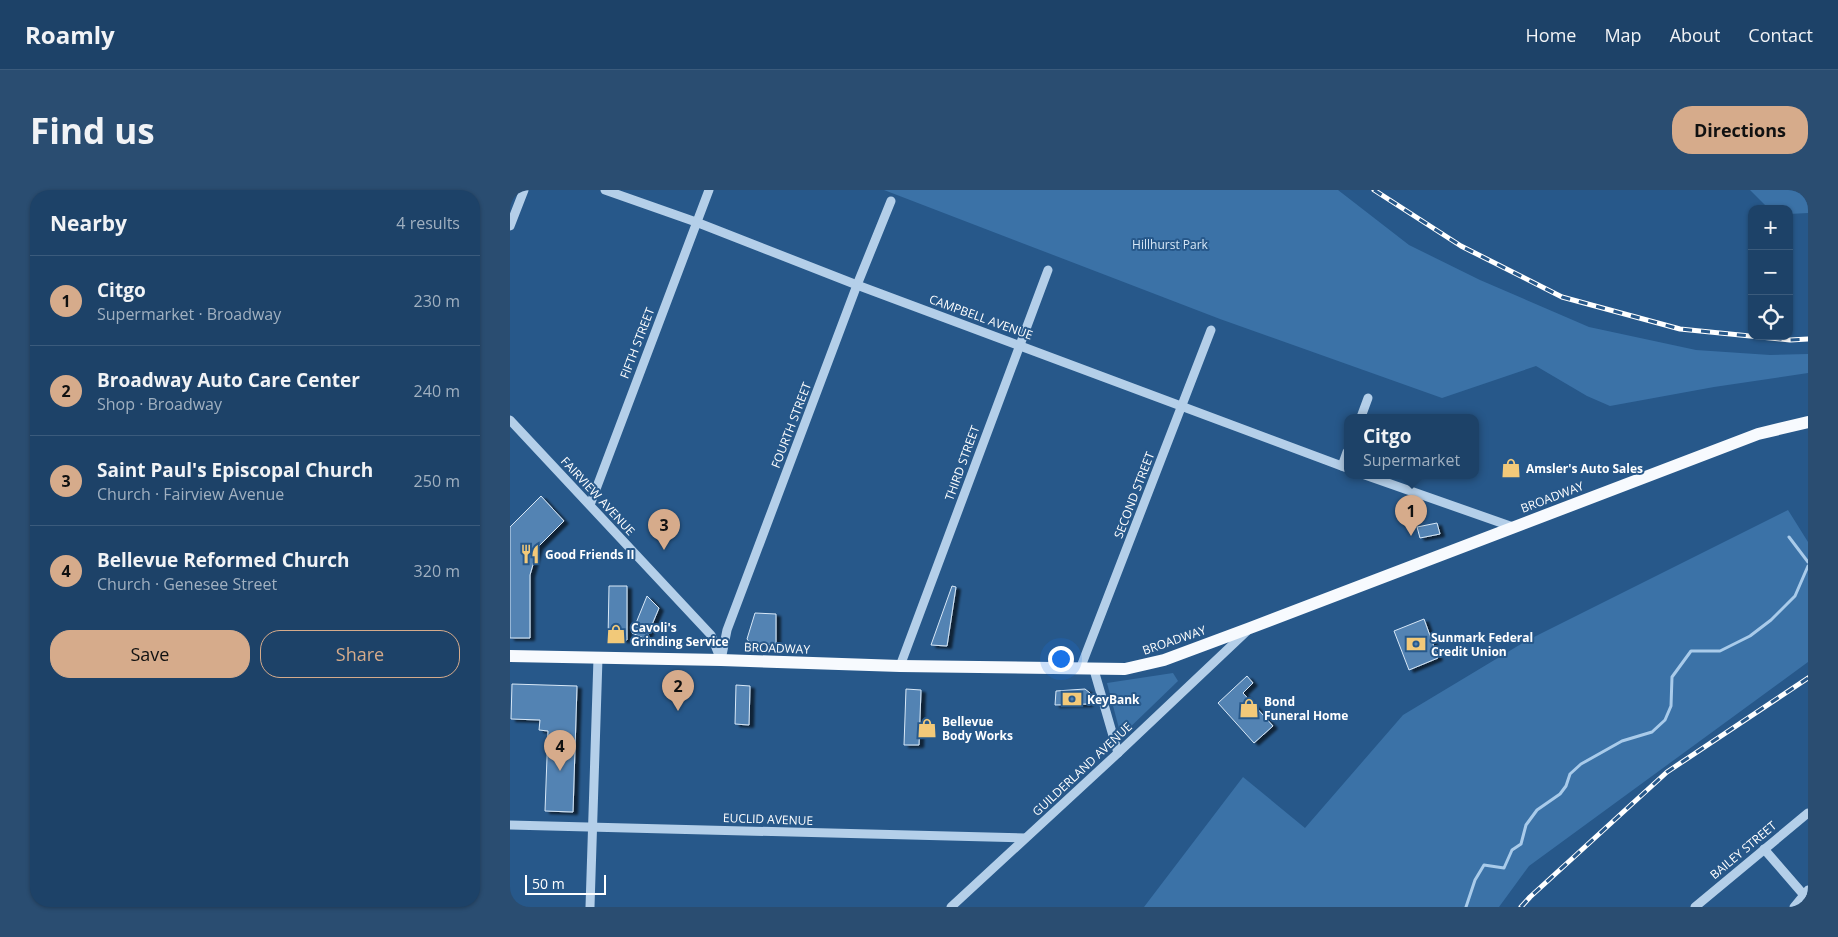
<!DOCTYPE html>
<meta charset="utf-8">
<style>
body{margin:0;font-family:"Open Sans",sans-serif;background:#2a4d71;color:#f1f3f6}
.controls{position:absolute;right:15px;top:15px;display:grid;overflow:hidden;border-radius:10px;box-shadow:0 1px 4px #0004}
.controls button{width:45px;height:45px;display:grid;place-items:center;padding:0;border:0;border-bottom:1px solid #3b5b7c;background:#1d4268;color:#f1f3f6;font:25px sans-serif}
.scale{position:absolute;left:15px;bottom:12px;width:81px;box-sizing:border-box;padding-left:5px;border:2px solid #fff;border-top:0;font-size:14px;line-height:18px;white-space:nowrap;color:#fff;-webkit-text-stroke:4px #27588a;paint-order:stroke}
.you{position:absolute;left:550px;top:468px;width:18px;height:18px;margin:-12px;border:4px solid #fff;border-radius:50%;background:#1a73e8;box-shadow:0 0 0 8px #1a73e833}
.badge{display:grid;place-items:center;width:32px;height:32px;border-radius:50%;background:#d6ab8b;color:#111;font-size:16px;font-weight:700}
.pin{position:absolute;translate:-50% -41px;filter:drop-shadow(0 1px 2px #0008)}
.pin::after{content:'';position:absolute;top:26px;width:18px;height:15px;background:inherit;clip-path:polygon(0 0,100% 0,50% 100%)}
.popup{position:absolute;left:834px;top:224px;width:135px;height:65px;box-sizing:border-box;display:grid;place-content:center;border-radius:10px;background:#1d4268;filter:drop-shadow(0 1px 4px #0005);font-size:16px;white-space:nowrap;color:#a0b0c0}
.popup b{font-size:19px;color:#f1f3f6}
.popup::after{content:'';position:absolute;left:50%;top:100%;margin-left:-10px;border:10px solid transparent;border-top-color:#1d4268}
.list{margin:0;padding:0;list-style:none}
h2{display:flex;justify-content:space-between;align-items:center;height:65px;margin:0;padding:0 20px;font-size:21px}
h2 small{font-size:16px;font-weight:400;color:#a0b0c0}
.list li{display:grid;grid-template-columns:32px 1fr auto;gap:15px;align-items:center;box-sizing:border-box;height:90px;padding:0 20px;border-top:1px solid #3b5b7c}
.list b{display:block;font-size:19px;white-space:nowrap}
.list p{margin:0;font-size:16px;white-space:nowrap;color:#a0b0c0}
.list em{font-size:16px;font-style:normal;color:#a0b0c0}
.actions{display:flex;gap:10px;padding:15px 20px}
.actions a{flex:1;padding:11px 0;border:1px solid #d6ab8b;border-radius:20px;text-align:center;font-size:18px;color:#d6ab8b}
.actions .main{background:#d6ab8b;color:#111}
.icon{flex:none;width:28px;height:28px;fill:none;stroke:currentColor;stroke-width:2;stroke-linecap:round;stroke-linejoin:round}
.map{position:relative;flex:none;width:1298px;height:717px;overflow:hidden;border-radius:20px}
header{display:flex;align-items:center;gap:30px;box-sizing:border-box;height:70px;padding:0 25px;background:#1d4268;border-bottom:1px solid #3b5b7c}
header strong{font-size:24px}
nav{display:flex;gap:28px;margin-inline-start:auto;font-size:18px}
.intro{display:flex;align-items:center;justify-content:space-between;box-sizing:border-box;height:120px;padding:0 30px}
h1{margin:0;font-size:35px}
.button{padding:12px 22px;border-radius:20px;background:#d6ab8b;color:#111;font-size:18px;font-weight:700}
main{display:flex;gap:30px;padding:0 30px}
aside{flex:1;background:#1d4268;border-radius:20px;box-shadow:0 1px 4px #0004}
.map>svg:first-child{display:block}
.green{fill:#3b72a7}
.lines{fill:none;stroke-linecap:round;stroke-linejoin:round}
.stream{stroke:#a9cbea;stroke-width:3}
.building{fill:#5383b3;stroke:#d8e8f7;filter:url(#shadow)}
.minor{stroke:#b4cfe9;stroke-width:9}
.major{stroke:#f7fafe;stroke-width:12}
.rail-casing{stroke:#fff;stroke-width:5}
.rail{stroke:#27588a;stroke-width:3;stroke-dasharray:9;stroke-linecap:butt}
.labels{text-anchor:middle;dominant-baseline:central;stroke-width:4;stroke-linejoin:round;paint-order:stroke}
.park-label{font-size:12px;fill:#d8e8f7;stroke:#27588a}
.street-label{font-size:12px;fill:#fff;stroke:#27588a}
.poi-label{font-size:12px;font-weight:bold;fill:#fff;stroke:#27588a;text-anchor:start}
</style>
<header>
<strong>Roamly</strong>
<nav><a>Home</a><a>Map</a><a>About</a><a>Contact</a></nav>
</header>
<div class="intro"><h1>Find us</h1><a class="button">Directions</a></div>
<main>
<aside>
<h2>Nearby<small>4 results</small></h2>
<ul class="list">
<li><span class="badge">1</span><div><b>Citgo</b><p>Supermarket · Broadway</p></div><em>230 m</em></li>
<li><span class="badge">2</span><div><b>Broadway Auto Care Center</b><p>Shop · Broadway</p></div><em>240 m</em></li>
<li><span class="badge">3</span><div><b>Saint Paul's Episcopal Church</b><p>Church · Fairview Avenue</p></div><em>250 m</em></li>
<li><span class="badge">4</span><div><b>Bellevue Reformed Church</b><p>Church · Genesee Street</p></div><em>320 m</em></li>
</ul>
<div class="actions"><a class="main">Save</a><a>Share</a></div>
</aside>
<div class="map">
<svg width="1298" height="717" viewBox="0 0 1298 717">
<defs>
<filter id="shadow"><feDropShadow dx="4.5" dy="2.5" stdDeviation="1" flood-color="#0009"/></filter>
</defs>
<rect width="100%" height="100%" fill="#27588a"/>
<g class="green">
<path d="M374,0H828L899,55L970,90L1079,137L1186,160L1260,165L1298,164V183L1204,197L1100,216L1077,206L1026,176L932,208L710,129Z"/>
<path d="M1240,0H1298V23L1279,24V19H1259Z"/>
<path d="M1278,320L1298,352V472L1019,676L989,717H634L733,587L795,638L893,525L1016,451Z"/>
<path d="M663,483L668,491L611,546L597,493Z"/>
</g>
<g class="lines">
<g class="stream">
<path d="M1279,347L1298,372"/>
<path d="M956,717L965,690L974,675L994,678L1002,660L1011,654L1016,635L1027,620L1050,604L1056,596L1060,584L1071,574L1112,551L1142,542L1155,530L1161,516L1162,487L1181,461H1210L1240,446L1261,430L1285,406L1298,376"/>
</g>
</g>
<g class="building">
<path d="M31,306L54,331L28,357L20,385V448H0V337Z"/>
<path d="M927,333L930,344L910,348L907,337Z"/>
<path d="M99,396H117V450L98,449Z"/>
<path d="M442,396L446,397L437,456L421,455Z"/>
<path d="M137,406L149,418L136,449L122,443Z"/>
<path d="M245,423L266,424V455L240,453L237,449Z"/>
<path d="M914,429L928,468L899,480L884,441Z"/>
<path d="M737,486L743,493L733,503L763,536L744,553L708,513Z"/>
<path d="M2,494L67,496L63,622L35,621L38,541L29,540L30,530L1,529Z"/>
<path d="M226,495L240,496L239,535L225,534Z"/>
<path d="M396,499L411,500L409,555H394Z"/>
<path d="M575,499L580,503L578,514L545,515L546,501Z"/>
</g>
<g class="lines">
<g class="minor">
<path d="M95,0L186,32L347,95L837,278"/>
<path d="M0,36L14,0"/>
<path d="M851,227L858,208"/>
<path d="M0,230L201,445L211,470"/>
<path d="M832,276L837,262"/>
<path d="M855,285L1003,337"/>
<path d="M80,315L199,0"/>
<path d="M211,470L217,440L347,95L381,11"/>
<path d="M390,476L538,80"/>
<path d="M570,479L701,140"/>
<path d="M584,480L608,563"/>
<path d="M0,635L515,648"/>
<path d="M1254,659L1293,704"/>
<path d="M80,717L88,468"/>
<path d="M441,717L608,563L737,441"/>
<path d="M1185,717L1298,623"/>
<path d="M1284,717L1298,700"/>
</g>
<path class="major" d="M0,466L211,470L390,476L615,479L654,470L740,438L1248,244L1298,232"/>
<defs>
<g id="rail">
<path d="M864,0L951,56L1052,107L1170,139L1280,150L1298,149"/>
<path d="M1011,717L1020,707L1157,582L1298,488"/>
</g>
</defs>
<use href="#rail" class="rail-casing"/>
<use href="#rail" class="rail"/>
</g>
<defs>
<symbol id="shop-bare" viewBox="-9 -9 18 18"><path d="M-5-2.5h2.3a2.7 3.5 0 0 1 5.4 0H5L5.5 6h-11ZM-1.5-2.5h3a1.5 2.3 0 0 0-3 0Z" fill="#f2c979" stroke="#27588a" stroke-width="2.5" paint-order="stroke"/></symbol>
<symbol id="restaurant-bare" viewBox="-9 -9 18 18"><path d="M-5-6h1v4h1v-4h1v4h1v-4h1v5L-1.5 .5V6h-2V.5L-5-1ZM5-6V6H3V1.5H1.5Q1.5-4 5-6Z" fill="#f2c979" stroke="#27588a" stroke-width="2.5" paint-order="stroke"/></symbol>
<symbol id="bank-bare" viewBox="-9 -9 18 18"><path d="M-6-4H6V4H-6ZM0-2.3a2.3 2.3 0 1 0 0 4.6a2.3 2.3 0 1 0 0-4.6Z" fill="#f2c979" stroke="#27588a" stroke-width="2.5" paint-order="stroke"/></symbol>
</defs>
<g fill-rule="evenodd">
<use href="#shop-bare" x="987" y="264" width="28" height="28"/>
<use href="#restaurant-bare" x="6" y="350" width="28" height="28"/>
<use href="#shop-bare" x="92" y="430" width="28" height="28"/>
<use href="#bank-bare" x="892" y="440" width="28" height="28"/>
<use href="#bank-bare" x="548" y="495" width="28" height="28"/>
<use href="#shop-bare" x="725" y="504" width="28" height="28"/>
<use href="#shop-bare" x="403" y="524" width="28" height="28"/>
</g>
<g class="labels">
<g class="park-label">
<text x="660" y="54">Hillhurst Park</text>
</g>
<g class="street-label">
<text transform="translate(471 127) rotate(20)">CAMPBELL AVENUE</text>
<text transform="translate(127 153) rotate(-69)">FIFTH STREET</text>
<text transform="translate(281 235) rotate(-69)">FOURTH STREET</text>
<text transform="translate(452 273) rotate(-70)">THIRD STREET</text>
<text transform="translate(624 305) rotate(-69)">SECOND STREET</text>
<text transform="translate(88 306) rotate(47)">FAIRVIEW AVENUE</text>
<text transform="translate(1042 307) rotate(-21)">BROADWAY</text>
<text transform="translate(664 450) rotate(-19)">BROADWAY</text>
<text transform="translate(267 458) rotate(2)">BROADWAY</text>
<text transform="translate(572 579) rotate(-43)">GUILDERLAND AVENUE</text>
<text transform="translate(258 629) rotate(2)">EUCLID AVENUE</text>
<text transform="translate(1233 660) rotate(-40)">BAILEY STREET</text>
</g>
<g class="poi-label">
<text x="1016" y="278">Amsler's Auto Sales</text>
<text x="35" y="364">Good Friends II</text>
<text x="121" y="437">Cavoli's<tspan x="121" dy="14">Grinding Service</tspan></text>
<text x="921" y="447">Sunmark Federal<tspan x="921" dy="14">Credit Union</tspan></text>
<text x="577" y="509">KeyBank</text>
<text x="754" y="511">Bond<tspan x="754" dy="14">Funeral Home</tspan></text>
<text x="432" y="531">Bellevue<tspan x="432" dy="14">Body Works</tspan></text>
</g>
</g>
</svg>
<div class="controls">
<button>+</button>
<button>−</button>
<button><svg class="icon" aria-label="locate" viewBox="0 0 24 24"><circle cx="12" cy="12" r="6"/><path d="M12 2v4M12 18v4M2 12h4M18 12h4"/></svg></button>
</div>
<div class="scale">50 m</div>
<div class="you"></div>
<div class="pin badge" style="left:901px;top:346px">1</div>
<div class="popup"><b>Citgo</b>Supermarket</div>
<div class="pin badge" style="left:168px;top:521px">2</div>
<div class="pin badge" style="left:154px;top:360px">3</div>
<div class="pin badge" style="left:50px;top:581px">4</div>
</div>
</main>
